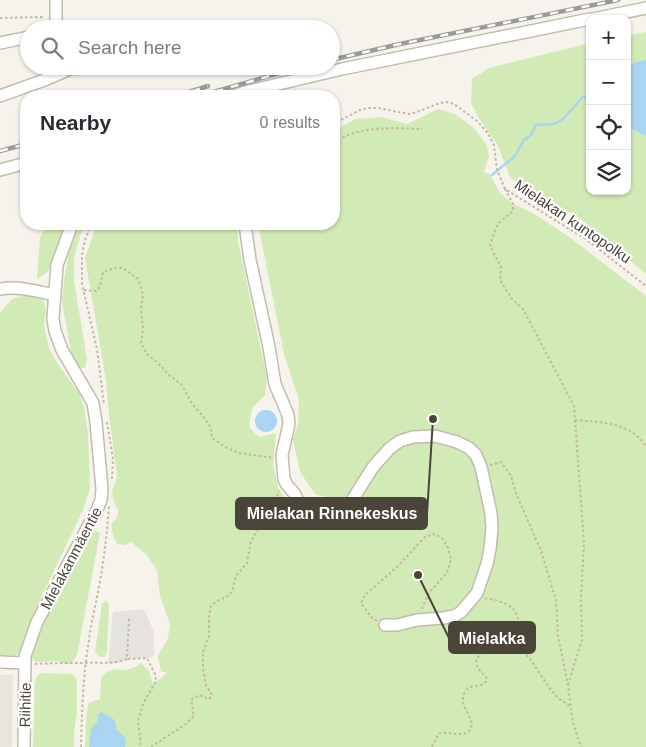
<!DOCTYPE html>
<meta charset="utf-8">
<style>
body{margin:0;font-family:Arial,sans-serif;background:#f2f2f3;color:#2b2b33}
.controls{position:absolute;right:15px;top:15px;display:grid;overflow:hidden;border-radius:10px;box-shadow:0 1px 4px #0004}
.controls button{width:45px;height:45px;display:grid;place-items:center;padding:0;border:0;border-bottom:1px solid #e1e1e2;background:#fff;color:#2b2b33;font:25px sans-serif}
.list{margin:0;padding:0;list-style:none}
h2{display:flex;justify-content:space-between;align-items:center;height:65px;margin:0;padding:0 20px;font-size:21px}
h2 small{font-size:16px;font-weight:400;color:#7c7c81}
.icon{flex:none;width:28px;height:28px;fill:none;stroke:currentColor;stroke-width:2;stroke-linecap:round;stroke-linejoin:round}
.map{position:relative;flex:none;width:646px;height:747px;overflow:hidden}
.search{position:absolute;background:#fff;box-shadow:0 1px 4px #0004;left:20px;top:20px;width:320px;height:55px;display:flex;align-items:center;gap:12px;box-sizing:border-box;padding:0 18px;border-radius:28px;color:#7c7c81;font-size:19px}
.panel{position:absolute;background:#fff;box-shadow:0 1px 4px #0004;left:20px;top:90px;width:320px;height:140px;border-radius:20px}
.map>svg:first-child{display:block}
.residential{fill:#eae5da}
.green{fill:#d2eab5}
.parking{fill:#e5e3e0}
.water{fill:#a9d4f2}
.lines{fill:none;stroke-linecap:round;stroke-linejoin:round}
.stream{stroke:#a9d4f2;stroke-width:2.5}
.minor-casing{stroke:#c2bbae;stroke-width:14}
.path{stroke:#c4b79f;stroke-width:2;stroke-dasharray:2.5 2.5;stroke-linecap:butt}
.minor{stroke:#fff;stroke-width:11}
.rail-casing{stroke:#9a9a9a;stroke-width:4.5}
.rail{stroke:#fff;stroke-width:2.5;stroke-dasharray:8;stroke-linecap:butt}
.labels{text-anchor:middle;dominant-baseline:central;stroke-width:4.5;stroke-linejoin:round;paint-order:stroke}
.street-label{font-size:15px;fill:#4b4439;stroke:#fff}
.leader{fill:none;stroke:#4b4439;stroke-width:2}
.callout-dot{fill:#4b4439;stroke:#fff;stroke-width:2}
.callout{fill:#4b4439;stroke:#4b4439;stroke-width:2}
.callout-label{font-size:16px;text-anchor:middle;font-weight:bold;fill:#fff}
</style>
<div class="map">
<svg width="646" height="747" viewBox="0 0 646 747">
<rect width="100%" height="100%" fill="#f6f3ec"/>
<path class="residential" d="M0,675H13L12,747H0Z"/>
<g class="green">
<path d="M646,32V113L627,107V36Z"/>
<path d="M590,43V191H627V120L646,126V274L582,220L534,191L511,179L498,146L480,120L471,103L472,79L489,68Z"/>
<path d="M438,109L455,114L473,127L486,144L489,156L484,172L490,174L499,192L513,204L533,213L572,239L646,296V747H85C86,734 85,714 89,703L100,699L101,677C114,665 116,672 130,669C134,668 138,665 141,663L149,671L153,684L167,673L161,671L158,656L168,638L170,624L160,596L157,570L146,554L131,542L125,545L117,544L113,535L111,525L117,517L118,511L113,500L112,491L117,477L109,414L106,381L85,258L97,224H237L238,242L267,378L265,395L252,408L249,427L259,437L276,433L273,464L278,488L294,510L304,518L324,521L338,499L316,495L300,472L293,439L298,424L299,400L284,354L258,224H334V133L339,128L356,119L381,117L407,124Z"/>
<path d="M47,224H64L51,267L47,272L37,280L40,238Z"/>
<path d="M77,224H85L80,237L74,257V281L87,359L85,368H79L71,352L62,301L64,281L71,237Z"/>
<path d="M27,295L43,300L46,309L44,325L49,348L57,363L79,393L84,407L88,433L90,489L83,510L31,619L19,652L16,655H0V313L12,299Z"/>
<path d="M92,530L100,533L77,655L71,664H65L58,661L36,662L28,655L36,634Z"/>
<path d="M107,601L109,606L107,652L105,657H99L95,652L102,603Z"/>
<path d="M41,673L72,674L77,679V712L74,733V747H33L35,681L37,676Z"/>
</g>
<path class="parking" d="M144,609L154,632V656L147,658L127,659L117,663H108L113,612Z"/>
<g class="water">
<path d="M646,60V136L627,127V68L636,62Z"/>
<circle cx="266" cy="421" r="11"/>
<path d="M101,712C106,715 112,716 115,722C116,725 115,727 117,730C123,736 128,736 125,747H89L91,729L97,722L98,714Z"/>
</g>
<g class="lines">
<path class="stream" d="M492,175L515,156L524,140L531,135L536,125L554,124L562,120L583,97H590"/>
<defs>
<g id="minor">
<path d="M593,19L646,8"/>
<path d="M56,29V0"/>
<path d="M0,43L29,37"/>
<path d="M0,96L47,79L72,68L73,66"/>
<path d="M234,96L245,92L342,69L590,19"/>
<path d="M0,170L26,163"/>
<path d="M245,224L250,260L269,347L275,384L288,415L289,424L282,455L284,479L287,485L294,493L301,506L310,511L320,514L332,513L342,509L351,502L373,467L390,448L400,441L413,437L435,436L457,442L469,448L476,455L481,467L491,513L492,528L490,549L487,564L477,593L461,612L454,616L443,618L417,620L397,625H385"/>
<path d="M0,289C19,286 36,291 54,295"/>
<path d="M0,662L25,663"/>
<path d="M24,747L25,656L37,622L97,510L101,500L102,489L96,422L93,403L62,350L55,331L53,319L57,265L72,224"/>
</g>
</defs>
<use href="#minor" class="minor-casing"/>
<g class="path">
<path d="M0,18L45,17"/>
<path d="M334,127L341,120L360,110L368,108H378L409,114L417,112L440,103L447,102L454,104L477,121L487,132L494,145L497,170L505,189L587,240L646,286"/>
<path d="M334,143C358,125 394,128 422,129"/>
<path d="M505,189L513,204V211L498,224L494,233L490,245L495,256L501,266L500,280L512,299L523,309L574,406L584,543L581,597L582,640L568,685"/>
<path d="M92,224L85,240L82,255V284L97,349L104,405"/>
<path d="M84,290L96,291L100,287L103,272L115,268H123L138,279L143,294L141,309L143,329L141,343L146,353L161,366L170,376L181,384L193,405L203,416L211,428L212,438L227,448L239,453L274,458"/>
<path d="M575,420C602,423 628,421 646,446"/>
<path d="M107,422L113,459L112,479"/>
<path d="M490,465L501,462L511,476L516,493L541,551L556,600L558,636L568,685L573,723L579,742L582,747"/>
<path d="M485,598C494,599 508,603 514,610C520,617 521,640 521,649L531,660L548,686L558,698L570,706"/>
<path d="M377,621L372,618L361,603L365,595L396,568L425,537L434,534L442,538L448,548L451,559L447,573L428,594L421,611"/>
<path d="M128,659L147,658L155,674L156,681L143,704L138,721L141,747"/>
<path d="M35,664C51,663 68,663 84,663C100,662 111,665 127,659L129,619"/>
<path d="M81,747C82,711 83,675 89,640C91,622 96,604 99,587C104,560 107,533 109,506"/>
<path d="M151,747L186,724L194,716L191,700L199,695L209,699L212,695L206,685L203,668V652L209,636V615L211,606L217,601L230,595L233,588L236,576L247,563L251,541L276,500L279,491"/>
<path d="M432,747L437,737L440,733C448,731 462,737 468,732C481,721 456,708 465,692C471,682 483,690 487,679C484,673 476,669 476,662C476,654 494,648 484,639C480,636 474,637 469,635C464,634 460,630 455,627"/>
</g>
<use href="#minor" class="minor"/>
<defs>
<g id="rail">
<path d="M331,60L400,44L618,0"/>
<path d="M177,96L208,86"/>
<path d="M200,96L304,66"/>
<path d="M0,151L26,144"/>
</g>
</defs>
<use href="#rail" class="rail-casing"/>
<use href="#rail" class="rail"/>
</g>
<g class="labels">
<g class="street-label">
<text transform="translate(573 221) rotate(34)">Mielakan kuntopolku</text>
<text transform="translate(71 558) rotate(-62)">Mielakanmäentie</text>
<text transform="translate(25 705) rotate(-89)">Riihitie</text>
</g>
</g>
<path class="leader" d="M433 419L427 514M418 575L449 638"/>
<g class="callout-dot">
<circle cx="433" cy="419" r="5"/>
<circle cx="418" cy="575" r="5"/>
</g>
<g class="callout">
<rect x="236" y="498" width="191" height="31" rx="5"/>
<rect x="449" y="622" width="86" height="31" rx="5"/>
</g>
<g class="callout-label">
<text x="332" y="519">Mielakan Rinnekeskus</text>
<text x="492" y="644">Mielakka</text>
</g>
</svg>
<div class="controls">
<button>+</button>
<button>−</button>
<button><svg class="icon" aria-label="locate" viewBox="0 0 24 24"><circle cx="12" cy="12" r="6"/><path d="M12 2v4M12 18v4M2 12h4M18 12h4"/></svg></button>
<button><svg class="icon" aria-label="layers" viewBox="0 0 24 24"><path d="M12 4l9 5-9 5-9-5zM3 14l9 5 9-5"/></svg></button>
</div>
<div class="search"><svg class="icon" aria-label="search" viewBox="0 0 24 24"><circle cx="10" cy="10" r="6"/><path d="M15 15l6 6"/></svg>Search here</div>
<section class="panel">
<h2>Nearby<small>0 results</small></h2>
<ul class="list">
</ul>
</section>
</div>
